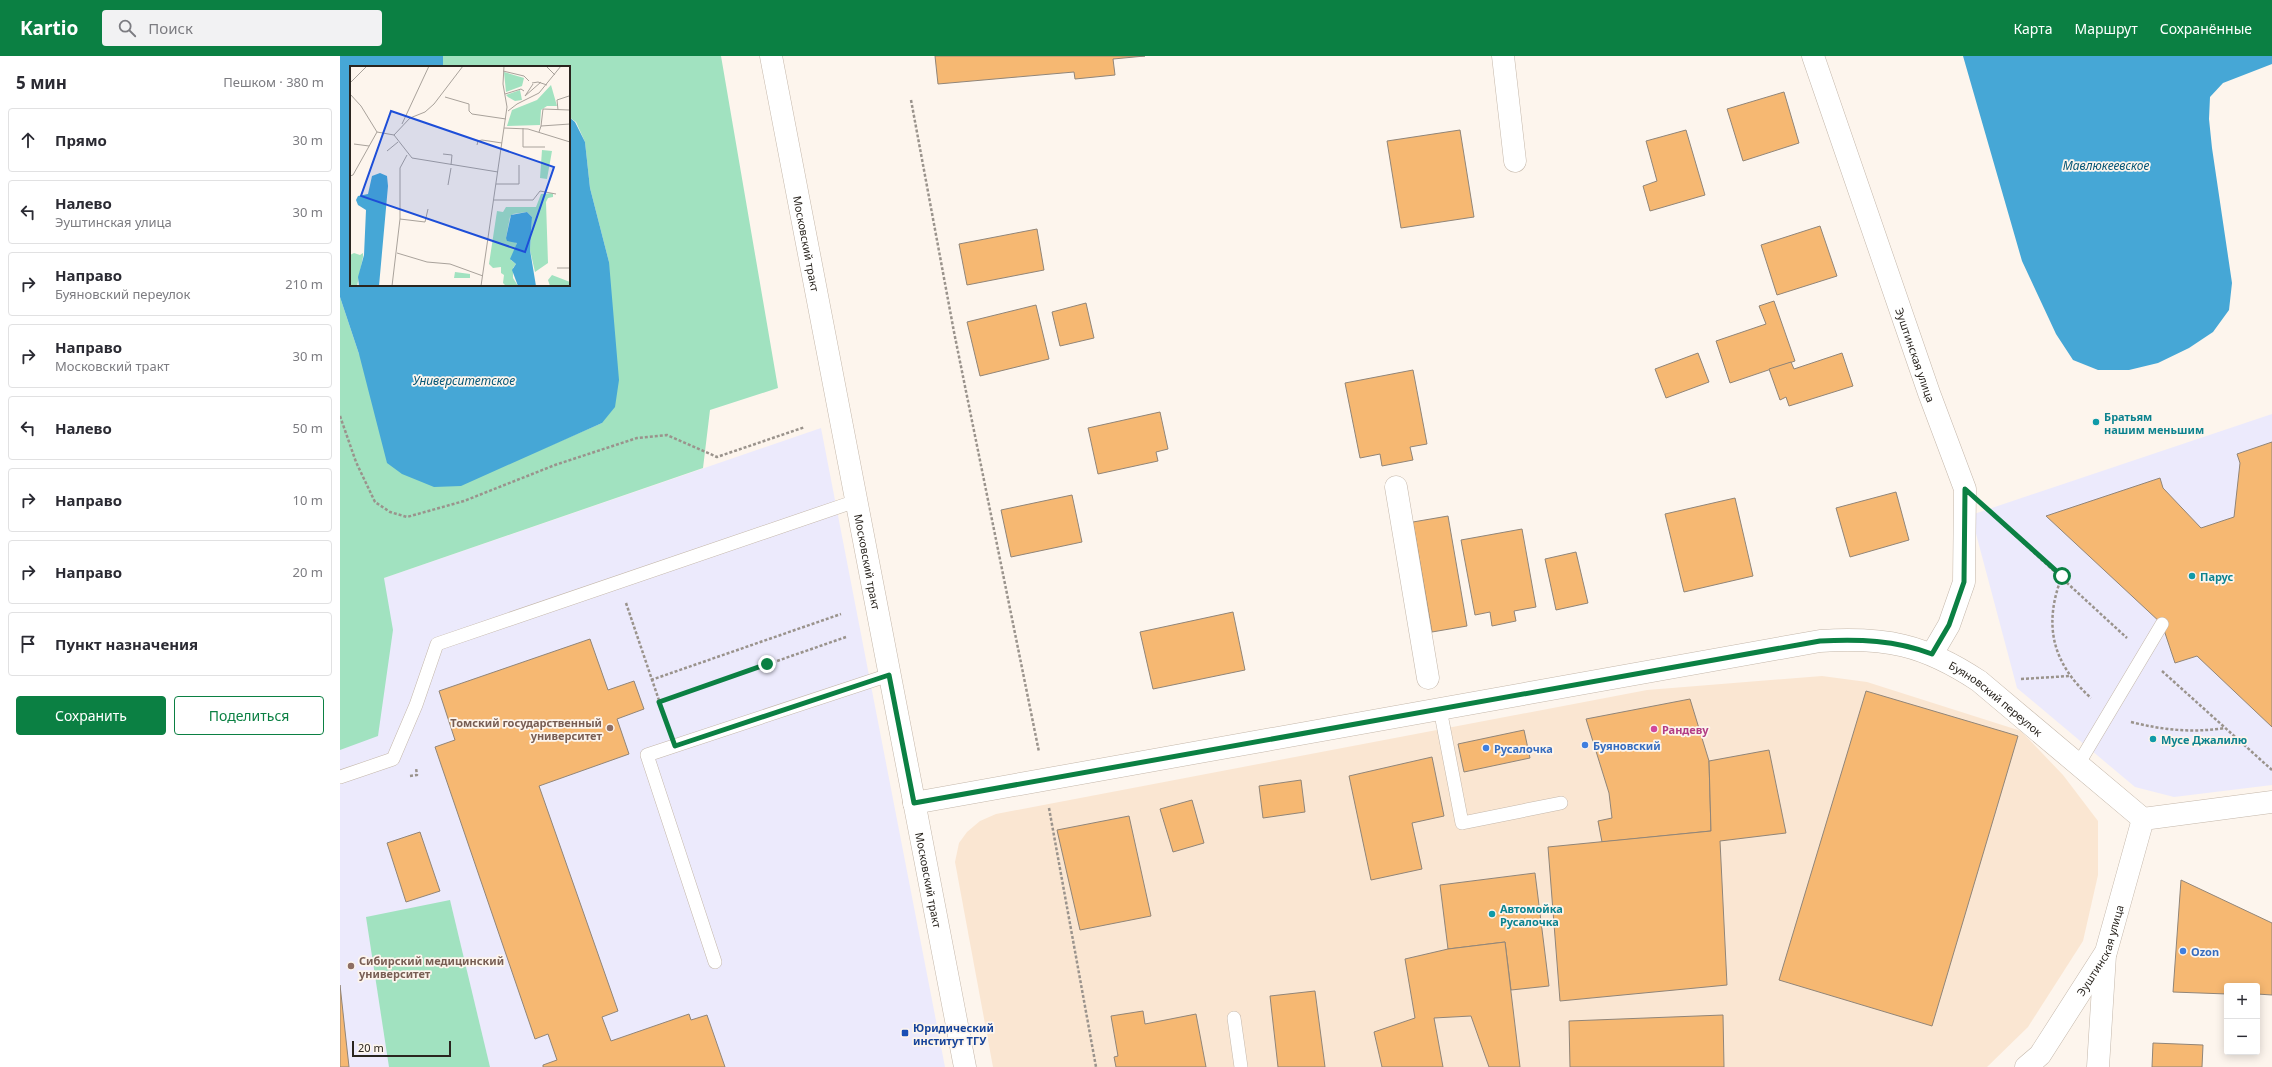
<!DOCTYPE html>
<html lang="ru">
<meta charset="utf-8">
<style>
body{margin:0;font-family:"Noto Sans",sans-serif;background:#f2f2f3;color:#2b2b33}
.controls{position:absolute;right:12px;bottom:12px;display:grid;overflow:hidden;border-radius:4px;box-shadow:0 2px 10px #0003}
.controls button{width:36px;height:36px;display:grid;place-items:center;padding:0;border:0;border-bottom:1px solid #e1e1e2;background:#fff;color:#2b2b33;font:20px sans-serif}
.scale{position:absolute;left:12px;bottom:10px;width:99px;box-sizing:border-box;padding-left:4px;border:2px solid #2a251f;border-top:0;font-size:11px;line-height:14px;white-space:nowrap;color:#2a251f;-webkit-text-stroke:3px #fdf5ed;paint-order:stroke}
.stop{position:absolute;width:12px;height:12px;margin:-9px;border:3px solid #0b8043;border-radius:50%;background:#fff}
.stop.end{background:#0b8043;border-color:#fff;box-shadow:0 1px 4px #0008}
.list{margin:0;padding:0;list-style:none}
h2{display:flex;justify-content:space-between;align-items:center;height:52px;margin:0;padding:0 16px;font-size:17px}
h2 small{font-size:13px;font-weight:400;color:#7c7c81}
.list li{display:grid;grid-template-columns:26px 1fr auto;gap:12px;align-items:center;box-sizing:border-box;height:64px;margin:0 8px 8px;padding:0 8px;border:1px solid #e1e1e2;border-radius:4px}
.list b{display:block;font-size:15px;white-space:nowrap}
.list p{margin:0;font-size:13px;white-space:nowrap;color:#7c7c81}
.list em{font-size:13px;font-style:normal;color:#7c7c81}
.actions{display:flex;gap:8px;padding:12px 16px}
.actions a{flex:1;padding:9px 0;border:1px solid #0b8043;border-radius:4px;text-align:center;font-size:14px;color:#0b8043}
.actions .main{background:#0b8043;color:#fff}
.icon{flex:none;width:22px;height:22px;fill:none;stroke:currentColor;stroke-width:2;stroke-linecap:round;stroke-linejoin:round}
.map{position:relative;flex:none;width:1932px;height:1011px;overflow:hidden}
header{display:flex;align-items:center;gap:24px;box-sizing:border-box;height:56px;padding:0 20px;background:#0b8043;color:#fff}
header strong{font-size:19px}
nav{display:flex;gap:22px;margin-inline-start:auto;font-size:14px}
.search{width:280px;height:36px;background:#f2f2f3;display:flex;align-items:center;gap:10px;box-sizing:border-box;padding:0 14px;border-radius:4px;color:#7c7c81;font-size:15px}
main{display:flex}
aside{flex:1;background:#fff}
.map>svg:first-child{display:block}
.built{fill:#fae6d2}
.education{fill:#eceafc}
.green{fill:#a1e2c0}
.water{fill:#46a7d6}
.building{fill:#f6b872;stroke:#918578}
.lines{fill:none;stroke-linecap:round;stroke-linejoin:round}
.lane-casing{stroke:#c4b7aa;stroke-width:14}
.street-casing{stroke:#c4b7aa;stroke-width:23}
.secondary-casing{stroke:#c4b7aa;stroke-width:23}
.path{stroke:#9a938c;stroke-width:2.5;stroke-dasharray:3 2;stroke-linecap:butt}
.lane{stroke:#fff;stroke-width:13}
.street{stroke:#fff;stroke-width:22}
.secondary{stroke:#fff;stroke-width:22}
.route{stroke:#0b8043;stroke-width:5}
.culture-dot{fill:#0f9aa8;stroke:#fdf5ed;stroke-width:1.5}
.education-dot{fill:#8d6e63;stroke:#fdf5ed;stroke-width:1.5}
.hotel-dot{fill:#d1479c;stroke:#fdf5ed;stroke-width:1.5}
.shop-dot{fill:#3f7fe0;stroke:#fdf5ed;stroke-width:1.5}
.transit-dot{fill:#1a4fb4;stroke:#fdf5ed;stroke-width:1.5}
.labels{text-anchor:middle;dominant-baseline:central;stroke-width:3.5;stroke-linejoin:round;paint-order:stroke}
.street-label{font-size:11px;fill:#2a251f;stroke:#fdf5ed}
.culture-label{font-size:11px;font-weight:bold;fill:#0d838f;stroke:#fdf5ed;text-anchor:start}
.education-label{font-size:11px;font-weight:bold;fill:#785e54;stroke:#fdf5ed;text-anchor:end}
.hotel-label{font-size:11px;font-weight:bold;fill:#b23c85;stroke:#fdf5ed;text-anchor:start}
.shop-label{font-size:11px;font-weight:bold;fill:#366cbe;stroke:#fdf5ed;text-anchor:start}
.transit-label{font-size:11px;font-weight:bold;fill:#164399;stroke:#fdf5ed;text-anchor:start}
.water-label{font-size:12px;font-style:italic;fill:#065676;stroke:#fdf5ed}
.inset-road{fill:none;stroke:#a9a29b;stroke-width:1}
.view{fill:#1d4ed8;fill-opacity:0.15;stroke:#1d4ed8;stroke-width:2}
.inset-edge{fill:none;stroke:#2a251f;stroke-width:2}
</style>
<header>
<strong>Kartio</strong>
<div class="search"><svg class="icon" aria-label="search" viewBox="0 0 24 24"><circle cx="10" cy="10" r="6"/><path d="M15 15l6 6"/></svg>Поиск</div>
<nav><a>Карта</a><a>Маршрут</a><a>Сохранённые</a></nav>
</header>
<main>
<aside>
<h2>5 мин<small>Пешком · 380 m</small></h2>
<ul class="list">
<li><svg class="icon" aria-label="ahead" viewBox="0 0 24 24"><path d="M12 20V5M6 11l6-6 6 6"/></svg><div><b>Прямо</b></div><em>30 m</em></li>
<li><svg class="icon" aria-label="left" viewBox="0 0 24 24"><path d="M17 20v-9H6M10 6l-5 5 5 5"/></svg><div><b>Налево</b><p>Эуштинская улица</p></div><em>30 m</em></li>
<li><svg class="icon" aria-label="right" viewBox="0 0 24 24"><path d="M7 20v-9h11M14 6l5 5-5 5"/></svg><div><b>Направо</b><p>Буяновский переулок</p></div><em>210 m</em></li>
<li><svg class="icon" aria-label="right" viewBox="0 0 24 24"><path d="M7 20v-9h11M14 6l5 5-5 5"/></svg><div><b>Направо</b><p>Московский тракт</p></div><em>30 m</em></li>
<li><svg class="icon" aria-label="left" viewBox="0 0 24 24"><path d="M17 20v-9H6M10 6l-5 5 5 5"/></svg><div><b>Налево</b></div><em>50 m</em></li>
<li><svg class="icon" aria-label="right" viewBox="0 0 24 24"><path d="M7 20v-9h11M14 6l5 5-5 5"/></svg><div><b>Направо</b></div><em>10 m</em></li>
<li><svg class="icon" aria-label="right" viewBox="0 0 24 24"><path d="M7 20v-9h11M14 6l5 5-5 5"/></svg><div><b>Направо</b></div><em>20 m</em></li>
<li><svg class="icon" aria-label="arrive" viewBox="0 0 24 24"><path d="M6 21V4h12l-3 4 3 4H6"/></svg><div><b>Пункт назначения</b></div></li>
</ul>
<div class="actions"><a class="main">Сохранить</a><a>Поделиться</a></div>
</aside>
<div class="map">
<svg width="1932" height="1011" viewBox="0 0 1932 1011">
<rect width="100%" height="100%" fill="#fdf5ed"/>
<path class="built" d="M1482,620L1527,626L1681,675L1723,719L1758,765V819L1743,885L1688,971L1647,1011H653L615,806L619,787L627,776L640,765L656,758L1307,634Z"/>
<g class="education">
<path d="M1932,358V729L1834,741L1795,731L1677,632L1631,459Z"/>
<path d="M481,372L605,1011H0V534L44,522Z"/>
</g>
<g class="green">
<path d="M103,0H381L438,332L370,354L363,412L44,522L53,574L38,680L0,694V241L19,298L193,397L262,367L269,206L250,132L245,86L236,66L229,61V11H103Z"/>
<path d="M110,844L150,1011H49L26,861Z"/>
</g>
<g class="water">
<path d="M0,0H103V11H11V229H229V61L235,66L245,86L250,132L269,206L279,324L275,351L262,367L121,430L94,431L62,418L47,407L19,298L0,241Z"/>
<path d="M1623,0H1932V8L1883,27L1870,41L1869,63L1872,92L1892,227L1889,254L1873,276L1849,292L1818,307L1789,314H1758L1733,304L1716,278L1682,205Z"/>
</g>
<g class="building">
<path d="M595,0H805L773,3L775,19L735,23L734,16L598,28Z"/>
<path d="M1444,36L1459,87L1403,105L1387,53Z"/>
<path d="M1120,74L1134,161L1061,172L1047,85Z"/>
<path d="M1346,74L1365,139L1310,155L1303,130L1317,125L1306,85Z"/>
<path d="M1480,170L1497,220L1437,239L1421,189Z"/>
<path d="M697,173L704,214L627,229L619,188Z"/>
<path d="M1434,245L1455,305L1390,327L1376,285L1426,268L1419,250Z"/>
<path d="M746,247L754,282L720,290L712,256Z"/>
<path d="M696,249L709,303L640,320L627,266Z"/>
<path d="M1358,297L1369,326L1326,342L1315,313Z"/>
<path d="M1502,297L1513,330L1449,350L1446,341L1440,344L1429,313L1451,306L1454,313Z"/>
<path d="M1073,314L1087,388L1070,391L1073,404L1042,410L1040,398L1020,402L1005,327Z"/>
<path d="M820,356L828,393L816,396L818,405L758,418L748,372Z"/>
<path d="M1932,386V671L1857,600L1835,607L1822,568L1706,460L1820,422L1823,432L1861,472L1894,461L1900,407L1897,398Z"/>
<path d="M1556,436L1569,484L1510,501L1496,452Z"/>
<path d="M732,439L742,486L671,501L661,454Z"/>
<path d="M1395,442L1413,520L1344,536L1325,458Z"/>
<path d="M1108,460L1127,570L1092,576L1073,466Z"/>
<path d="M1182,473L1196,551L1174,555L1176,565L1152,570L1150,556L1135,559L1121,484Z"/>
<path d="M1236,496L1248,547L1216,554L1205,503Z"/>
<path d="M893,556L905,614L813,633L800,576Z"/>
<path d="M250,583L268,634L294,625L304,653L277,663L289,698L199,730L278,955L262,961L271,985L349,958L351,964L367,959L385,1011H203V1009L217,1004L208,978L195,983L95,691L115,684L99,635Z"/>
<path d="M1526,635L1678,680L1592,970L1439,924Z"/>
<path d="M1350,643L1369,705L1371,775L1262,786L1258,765L1272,762L1269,737L1246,663Z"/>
<path d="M1184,674L1190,702L1124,716L1118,688Z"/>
<path d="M1429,694L1446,777L1380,785L1387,929L1220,945L1208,791L1371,775L1369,705Z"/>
<path d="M1092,701L1104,760L1072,767L1082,813L1031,824L1009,720Z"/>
<path d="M961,724L965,756L923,762L919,730Z"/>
<path d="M852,744L864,787L833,796L820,753Z"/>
<path d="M789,760L811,860L740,874L717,774Z"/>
<path d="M80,776L100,835L66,846L47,787Z"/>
<path d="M1195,817L1209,930L1171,934L1165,886L1108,893L1100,829Z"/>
<path d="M1841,824L1932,867V939L1917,938V930H1887V938L1833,936Z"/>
<path d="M1165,886L1180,1011H1149L1131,960L1094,962L1103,1011H1042L1034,976L1075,962L1065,903L1108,893Z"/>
<path d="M0,929L9,1011H0Z"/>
<path d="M975,935L985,1011H938L930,940Z"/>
<path d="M803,955L805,968L856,958L866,1011H776L774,1001L778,1000L771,960Z"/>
<path d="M1383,959L1384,1011H1230L1229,965Z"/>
<path d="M1813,987L1863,989L1862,1011H1812Z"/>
</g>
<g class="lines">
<defs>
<g id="lane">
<path d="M1100,653L1122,767L1221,747"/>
<path d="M1739,707L1822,568"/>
<path d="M0,721L53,703L76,649L97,588L516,445"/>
<path d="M375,906L307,699L549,619"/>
<path d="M894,962L901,1011"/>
</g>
<g id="street">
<path d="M1163,0L1175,105"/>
<path id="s1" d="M1473,0L1589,337L1625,433L1624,526L1609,569L1592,598"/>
<path d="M1056,431L1088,622"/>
<path id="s2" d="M574,747L1480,585C1546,581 1583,588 1639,625L1803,763L1932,746"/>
<path id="s3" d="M1686,1011L1700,999L1766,896L1803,763"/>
<path d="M1758,1011L1765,899"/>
</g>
<g id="secondary">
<path id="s4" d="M431,0L625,1011"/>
</g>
</defs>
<use href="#lane" class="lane-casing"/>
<use href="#street" class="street-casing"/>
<use href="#secondary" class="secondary-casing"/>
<g class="path">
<path d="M571,44L614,276L699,696"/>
<path d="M0,360L16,406L35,446L50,456L67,461L124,445L215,409L297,382L327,379L377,401L465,371"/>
<path d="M1653,459L1787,582"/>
<path d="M1722,520C1703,569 1712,607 1751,642"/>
<path d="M286,547L327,668"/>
<path d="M1822,615L1932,714"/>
<path d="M1681,623L1730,620"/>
<path d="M311,624L501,558"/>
<path d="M319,646L506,581"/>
<path d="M1791,666C1823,674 1852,677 1885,672"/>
<path d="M70,720L77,719L76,712"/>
<path d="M709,752L756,1011"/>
</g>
<use href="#lane" class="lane"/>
<use href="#street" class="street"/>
<use href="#secondary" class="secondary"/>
</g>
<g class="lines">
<path class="route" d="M427,608L319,646L335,690L549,619L574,747L1480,585C1519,583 1555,584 1592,598L1609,569L1624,526L1625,433L1722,520"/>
</g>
<g class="culture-dot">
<circle cx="1756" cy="366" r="4"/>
<circle cx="1852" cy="520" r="4"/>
<circle cx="1813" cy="683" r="4"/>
<circle cx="1152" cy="858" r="4"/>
</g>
<g class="education-dot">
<circle cx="270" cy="672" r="4"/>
<circle cx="11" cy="910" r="4"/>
</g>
<circle class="hotel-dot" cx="1314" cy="673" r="4"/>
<g class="shop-dot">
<circle cx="1245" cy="689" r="4"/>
<circle cx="1146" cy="692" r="4"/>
<circle cx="1843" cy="895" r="4"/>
</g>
<rect class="transit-dot" x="561" y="973" width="8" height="8" rx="2"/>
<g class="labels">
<g class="street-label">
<text stroke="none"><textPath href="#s4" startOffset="191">Московский тракт</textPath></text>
<text stroke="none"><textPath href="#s1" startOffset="316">Эуштинская улица</textPath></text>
<text stroke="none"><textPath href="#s4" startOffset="515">Московский тракт</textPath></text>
<text stroke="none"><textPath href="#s2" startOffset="1112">Буяновский переулок</textPath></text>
<text stroke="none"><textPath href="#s4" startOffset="839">Московский тракт</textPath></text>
<text stroke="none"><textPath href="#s3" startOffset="140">Эуштинская улица</textPath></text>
</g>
<g class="culture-label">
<text x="1764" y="360">Братьям<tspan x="1764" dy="13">нашим меньшим</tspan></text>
<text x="1860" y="520">Парус</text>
<text x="1821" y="683">Мусе Джалилю</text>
<text x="1160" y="852">Автомойка<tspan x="1160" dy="13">Русалочка</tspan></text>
</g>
<g class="education-label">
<text x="262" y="666">Томский государственный<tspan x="262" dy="13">университет</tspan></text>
<text x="19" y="904" text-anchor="start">Сибирский медицинский<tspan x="19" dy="13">университет</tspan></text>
</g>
<g class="hotel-label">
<text x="1322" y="673">Рандеву</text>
</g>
<g class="shop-label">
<text x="1253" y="689">Буяновский</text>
<text x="1154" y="692">Русалочка</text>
<text x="1851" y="895">Ozon</text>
</g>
<g class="transit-label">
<text x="573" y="971">Юридический<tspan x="573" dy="13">институт ТГУ</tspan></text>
</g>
<g class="water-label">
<text x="1766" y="109">Мавлюкеевское</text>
<text x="124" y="324">Университетское</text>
</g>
</g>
<g transform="translate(10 10)">
<rect width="220" height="220" fill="#fdf5ed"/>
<path d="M154,6L174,12L172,20L156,26ZM201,19L207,40H197L191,44L190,59L157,60L162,44L187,34ZM170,24L172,34L165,35L158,31L156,29ZM192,84L202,85L197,113L190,112ZM203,127V131L198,132L196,136L198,197L185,206L180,184L182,151L177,146L163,148L160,151L156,172L167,177L161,194L166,198L163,202V212L168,220H156L153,217L154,209L151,207V201L143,202L139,198L147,145L153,146L156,141H186L191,128ZM4,187L10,189L13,187V191L7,220H0V189ZM105,206L120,208V212H104ZM202,209L220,216V220H200L198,214Z" fill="#a1e2c0"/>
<path d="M30,107L37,110L38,120L29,220H9L8,211L14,189L16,144L8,139L6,134L8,130L18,128L22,110ZM177,146L182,151L180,184L186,220H168L162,204L166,198L160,193L167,177L157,175L156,172L161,149Z" fill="#46a7d6"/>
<path class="inset-road" d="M196,0L205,9M153,5L174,10L179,15M0,17L17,0M182,17L188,16L197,19M0,28L11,40L27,66L44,69L62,92L148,106M155,28L171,23L174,25M175,30L191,16M175,30L183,18M95,31L119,38V45L122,48L156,53M208,44L207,34L219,30M158,45L167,38L189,27L211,0M52,58L79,0M191,60L193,43L219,44M154,62L178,63L220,76M173,62V81H195M189,66L191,60L220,58M44,69L60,52L75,46L84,38L113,0M4,78L19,80M127,79L128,75L132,74L152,77M37,85L48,76M93,88L102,89L101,99M0,110L3,109L27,66M146,118H169V99M98,119L101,102M144,134H183L190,125L206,128M50,153L75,156L78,143M47,187L77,196L100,198L133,210M207,202H220M42,220L50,153V102L57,89M131,220L157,41L153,18L154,0"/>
<path class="view" d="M41,45L204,101L175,186L11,130Z"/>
<rect width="220" height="220" class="inset-edge"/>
</g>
</svg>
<div class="controls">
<button>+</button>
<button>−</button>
</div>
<div class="scale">20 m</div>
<div class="stop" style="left:1722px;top:520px"></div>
<div class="stop end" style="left:427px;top:608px"></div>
</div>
</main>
